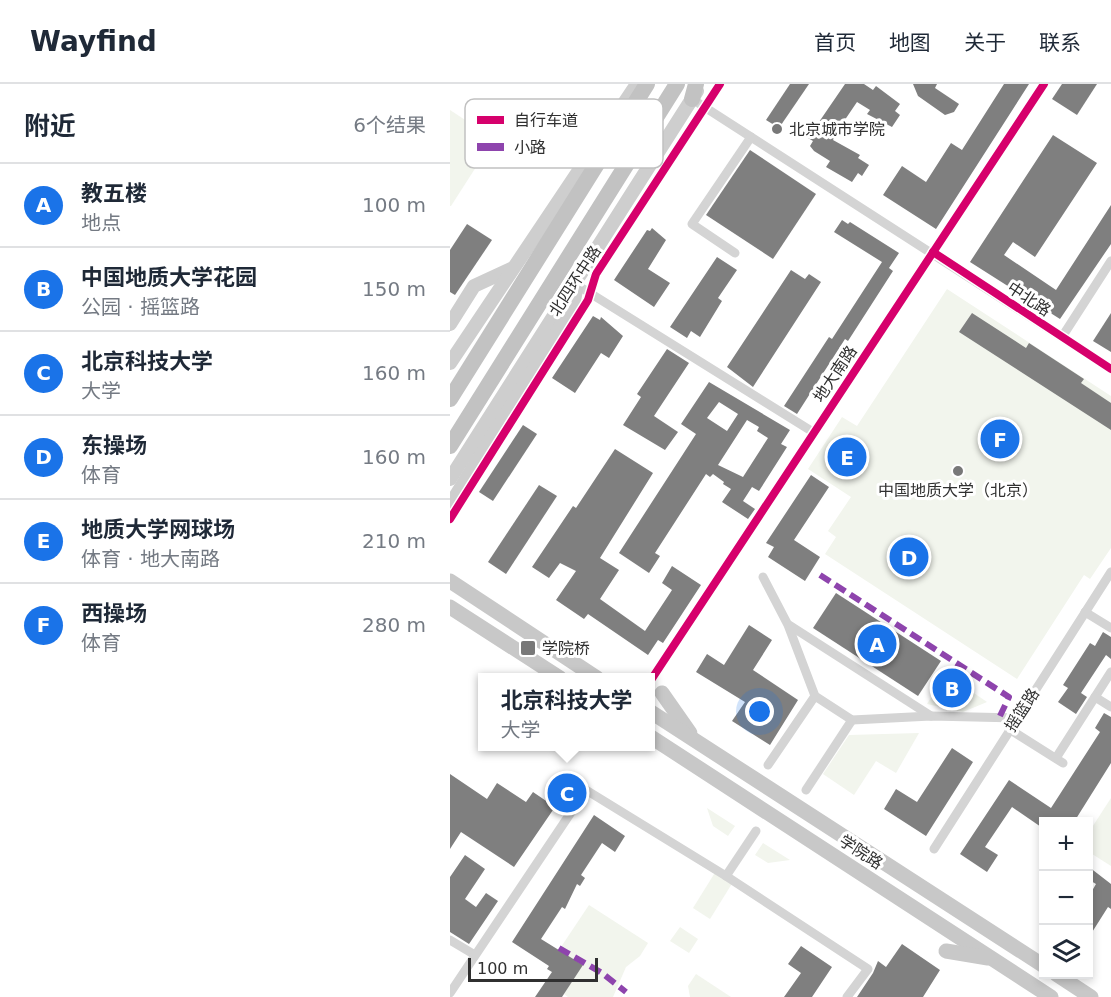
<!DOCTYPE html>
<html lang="zh">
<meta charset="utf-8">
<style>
body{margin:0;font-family:"DejaVu Sans","Noto Sans SC",sans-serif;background:#f6f6f7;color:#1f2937}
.controls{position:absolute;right:18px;bottom:18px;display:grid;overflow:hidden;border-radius:0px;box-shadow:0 3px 9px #0003}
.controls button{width:54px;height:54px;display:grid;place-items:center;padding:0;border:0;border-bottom:2px solid #e0e1e3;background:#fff;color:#1f2937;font:30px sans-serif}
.scale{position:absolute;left:18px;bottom:15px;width:130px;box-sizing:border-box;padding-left:6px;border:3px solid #303030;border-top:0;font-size:16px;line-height:21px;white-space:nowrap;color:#303030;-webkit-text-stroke:4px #fff;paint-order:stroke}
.you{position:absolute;left:310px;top:628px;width:21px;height:21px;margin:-15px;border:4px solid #fff;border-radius:50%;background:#1a73e8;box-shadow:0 0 0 9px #1a73e833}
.badge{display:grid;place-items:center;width:39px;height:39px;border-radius:50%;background:#1a73e8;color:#fff;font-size:20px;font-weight:700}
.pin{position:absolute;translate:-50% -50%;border:3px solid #fff;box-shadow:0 2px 6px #0006}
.popup{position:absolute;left:28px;top:589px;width:177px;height:78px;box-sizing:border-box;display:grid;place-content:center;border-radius:0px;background:#fff;filter:drop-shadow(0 2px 4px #0005);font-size:20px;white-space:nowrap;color:#747a83}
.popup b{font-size:22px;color:#1f2937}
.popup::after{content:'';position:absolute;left:50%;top:100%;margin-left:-12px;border:12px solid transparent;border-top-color:#fff}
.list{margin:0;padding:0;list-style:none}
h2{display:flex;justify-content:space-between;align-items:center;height:78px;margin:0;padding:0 24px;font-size:26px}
h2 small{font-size:20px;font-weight:400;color:#747a83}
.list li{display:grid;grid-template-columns:39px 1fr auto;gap:18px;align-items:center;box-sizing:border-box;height:84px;padding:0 24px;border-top:2px solid #e0e1e3}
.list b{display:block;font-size:22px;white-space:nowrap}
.list p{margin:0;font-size:20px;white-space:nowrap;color:#747a83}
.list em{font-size:20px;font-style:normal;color:#747a83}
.icon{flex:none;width:33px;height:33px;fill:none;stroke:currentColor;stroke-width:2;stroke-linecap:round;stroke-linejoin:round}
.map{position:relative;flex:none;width:661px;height:913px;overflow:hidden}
header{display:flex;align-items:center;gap:36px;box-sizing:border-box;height:84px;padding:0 30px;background:#fff;border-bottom:2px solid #e0e1e3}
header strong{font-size:28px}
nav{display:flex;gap:33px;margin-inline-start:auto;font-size:21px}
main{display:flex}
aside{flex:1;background:#fff}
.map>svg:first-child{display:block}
.green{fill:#f2f5ed}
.building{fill:#7f7f7f;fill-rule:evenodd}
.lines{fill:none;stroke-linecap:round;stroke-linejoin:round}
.street{stroke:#d4d4d4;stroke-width:9}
.secondary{stroke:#cecece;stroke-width:14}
.primary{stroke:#c8c8c8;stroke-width:15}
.highway{stroke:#c2c2c2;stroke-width:16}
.quiet{stroke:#8e44ad;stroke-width:6;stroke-dasharray:12 6;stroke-linecap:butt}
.cycleway-casing{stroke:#fff;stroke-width:11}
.cycleway{stroke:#d6006c;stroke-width:8}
.poi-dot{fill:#787878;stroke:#fff;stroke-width:2}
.labels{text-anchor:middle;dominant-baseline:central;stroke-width:6;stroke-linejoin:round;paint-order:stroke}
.poi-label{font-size:16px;fill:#303030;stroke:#fff;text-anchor:start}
.street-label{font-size:16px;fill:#303030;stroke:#fff}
.key{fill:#fff;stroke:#c1c1c1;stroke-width:1.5}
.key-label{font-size:16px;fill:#303030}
</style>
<header>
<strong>Wayfind</strong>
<nav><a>首页</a><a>地图</a><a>关于</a><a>联系</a></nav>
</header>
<main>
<aside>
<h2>附近<small>6个结果</small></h2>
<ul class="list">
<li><span class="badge">A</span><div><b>教五楼</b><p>地点</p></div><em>100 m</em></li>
<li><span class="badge">B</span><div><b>中国地质大学花园</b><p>公园 · 摇篮路</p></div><em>150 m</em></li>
<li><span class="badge">C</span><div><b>北京科技大学</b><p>大学</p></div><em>160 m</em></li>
<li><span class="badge">D</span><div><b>东操场</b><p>体育</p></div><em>160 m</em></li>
<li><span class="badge">E</span><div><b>地质大学网球场</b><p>体育 · 地大南路</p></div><em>210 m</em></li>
<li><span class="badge">F</span><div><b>西操场</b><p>体育</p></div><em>280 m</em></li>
</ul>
</aside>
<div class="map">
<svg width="661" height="913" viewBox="0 0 661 913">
<rect width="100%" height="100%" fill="#fff"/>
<g class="green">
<path d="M0,26L44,55L1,122H0Z"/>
<path d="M497,205L661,312V464L640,495L634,491L567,595L375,470L386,453L378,447L401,413L358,385L392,333L407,342Z"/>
<path d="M496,590L537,618L513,628L477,620Z"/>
<path d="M469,649L446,689L426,677L404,711L373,690L399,651Z"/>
<path d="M661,714V782L639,768V748Z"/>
<path d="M257,724L285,742L278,752L263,742Z"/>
<path d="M313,759L340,776L318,779L305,771Z"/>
<path d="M266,787L283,798L260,835L243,824Z"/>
<path d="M139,821L198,859L190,872L176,883L163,913H118L114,910L132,881L109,866Z"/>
<path d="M230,843L248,855L239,869L220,857Z"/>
<path d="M246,890L281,913H240L238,902Z"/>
</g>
<g class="building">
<path d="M340,0H359L329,44L316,36Z"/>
<path d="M395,0H414L423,6L426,2L450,20L445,27L450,31L442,43L417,30L420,26L407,18L388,46L383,56L410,71L408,74L419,81L412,92L408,89L402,98L376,83L380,77L364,67L360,62L363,57L358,54Z"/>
<path d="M463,0H487L485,4L509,20L504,28L495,31L468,12Z"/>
<path d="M554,0H579L486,145L433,111L452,82L476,98L501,59L512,66Z"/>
<path d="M612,0H647L627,31L602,15Z"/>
<path d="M603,51L647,79L585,173L563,158L554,171L606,206L661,121V160L610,235L520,178Z"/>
<path d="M300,66L366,110L323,175L256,131Z"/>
<path d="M392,136L398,140L400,138L449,169L439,184L443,187L398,257L395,255L347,330L334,322L379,253L382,255L432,178L384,148Z"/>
<path d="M17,140L42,156L5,211L0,208V166Z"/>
<path d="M202,144L216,156L198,185L220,199L204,223L164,196L197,146L200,147Z"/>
<path d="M267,173L287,186L268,214L272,217L250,253L241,247L237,254L220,243Z"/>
<path d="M341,186L355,195L359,190L371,198L303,303L277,283Z"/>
<path d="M522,229L576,264L579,259L634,295L631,299L661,319V346L509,248Z"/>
<path d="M661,229V268L643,257Z"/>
<path d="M143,232L150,236L151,233L173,252L159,274L151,269L125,309L102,294Z"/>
<path d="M217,265L239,279L204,332L228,348L215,366L173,341L191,313L187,310Z"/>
<path d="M259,298L340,346L331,360L337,363L309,407L302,403L293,417L305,425L298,435L272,418L281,405L273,400L274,398L263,390L260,393L256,390L205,469L210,472L199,489L169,469L246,350L231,340ZM269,318L288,330L277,347L257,334ZM297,336L309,343L307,347L318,354L293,393L268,381Z"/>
<path d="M73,341L87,350L43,417L29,408Z"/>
<path d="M165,365L203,389L150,474L169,486L150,515L195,547L222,506L212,499L222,482L251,501L213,559L208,556L198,571L138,530L134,535L106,516L126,487L110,479L99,494L82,483L123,422L126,424Z"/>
<path d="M361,391L379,403L344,456L370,473L355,497L318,473L324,463L316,459Z"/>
<path d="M89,401L107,412L56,490L38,478Z"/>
<path d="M386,509L491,577L468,612L363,544Z"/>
<path d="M299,541L322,556L303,586L348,616L320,661L282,637L295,618L246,588L257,570L274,581Z"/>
<path d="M653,548L661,553V575L656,571L631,609L637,613L626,630L608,618L618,604L613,601L640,559L645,562Z"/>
<path d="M654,629L661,633V679L624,738H594V745L562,723L535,763L548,771L537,788L510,770L559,696L601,724L650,648L645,644Z"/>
<path d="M502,664L523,678L476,752L434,725L446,705L467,718Z"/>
<path d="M0,690L37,715L47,699L76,718L83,708L105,723L64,783L11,748L0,765Z"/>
<path d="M144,731L175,752L165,768L152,759L131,791L135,794L130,802L127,800L115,825L112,823L91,855L133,881L112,913H85L102,888L97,885L99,882L62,858Z"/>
<path d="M15,771L35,785L15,815L26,823L36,809L48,817L19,860L0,848V793Z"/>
<path d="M639,783L661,800V825L658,823L639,853V812L646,800L641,797L639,801Z"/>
<path d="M452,860L490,886L473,913H407L423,889L428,877L436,883Z"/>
<path d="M351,862L382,883L362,913H334L351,889L338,880Z"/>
</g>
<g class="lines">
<g class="street">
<path d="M242,15L661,285"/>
<path d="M285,169L242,140L301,53"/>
<path d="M127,201L363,348"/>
<path d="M612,253L661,177"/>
<path d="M313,493L338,541L365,612L402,636L481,632L567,634"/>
<path d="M635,528L661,544"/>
<path d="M339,541L481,632"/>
<path d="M201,596L594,0"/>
<path d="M645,613L661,588"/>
<path d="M559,645L613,679"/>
<path d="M606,674L645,613L661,623"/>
<path d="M318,681L365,612"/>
<path d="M356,706L402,636"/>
<path d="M484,765L661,488"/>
<path d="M276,792L306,747"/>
<path d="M0,856L25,871"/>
<path d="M0,909L136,706L276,792L418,885L397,913"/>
</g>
<g class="secondary">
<path d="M0,240L24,202L63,184"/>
<path d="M0,279L187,0"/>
<path d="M0,395L247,7"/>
<path d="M0,421L123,222L128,196"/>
</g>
<g class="primary">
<path d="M0,497L147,594"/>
<path d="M0,523L110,594"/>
<path d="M212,609L240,649"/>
<path d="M201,628L594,882"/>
<path d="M201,653L601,913"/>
<path d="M496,867L538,874"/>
<path d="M606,890L641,913"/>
</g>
<g class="highway">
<path d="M242,15L246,0"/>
<path d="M0,315L197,0"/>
<path d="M0,362L227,0"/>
</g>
<g class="quiet">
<path d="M370,491L559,613L549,634"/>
<path d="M109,864L152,889L176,908"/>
</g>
<defs>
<g id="cycleway">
<path d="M483,168L661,285"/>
<path d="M0,435L138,216L146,190L270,0"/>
<path d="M201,596L594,0"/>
</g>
</defs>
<use href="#cycleway" class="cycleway-casing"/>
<use href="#cycleway" class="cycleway"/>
</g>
<g class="poi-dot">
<circle cx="327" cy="45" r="6"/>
<circle cx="508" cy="387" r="6"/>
<rect x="70" y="556" width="16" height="16" rx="3"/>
</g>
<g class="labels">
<g class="poi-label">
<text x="339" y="45">北京城市学院</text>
<text x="508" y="406" text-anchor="middle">中国地质大学（北京）</text>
<text x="92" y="564">学院桥</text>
</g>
<g class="street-label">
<text transform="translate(125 197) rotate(-57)">北四环中路</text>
<text transform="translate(579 215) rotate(33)">中北路</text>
<text transform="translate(385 290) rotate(-56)">地大南路</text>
<text transform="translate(572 626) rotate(-57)">摇篮路</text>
<text transform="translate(411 768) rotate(33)">学院路</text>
</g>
</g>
<rect x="15" y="15" width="198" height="69" rx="9" class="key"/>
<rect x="27" y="32" width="27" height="8" fill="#d6006c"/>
<rect x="27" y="59" width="27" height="8" fill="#8e44ad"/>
<g class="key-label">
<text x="64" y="42">自行车道</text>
<text x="64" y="69">小路</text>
</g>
</svg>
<div class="controls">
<button>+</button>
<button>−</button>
<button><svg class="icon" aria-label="layers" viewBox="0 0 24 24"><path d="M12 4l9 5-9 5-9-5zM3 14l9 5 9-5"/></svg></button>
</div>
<div class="scale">100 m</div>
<div class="you"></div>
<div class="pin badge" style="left:427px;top:560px">A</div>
<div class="pin badge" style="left:502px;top:604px">B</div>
<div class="pin badge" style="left:117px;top:709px">C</div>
<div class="popup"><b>北京科技大学</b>大学</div>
<div class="pin badge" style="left:459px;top:473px">D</div>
<div class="pin badge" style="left:397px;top:373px">E</div>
<div class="pin badge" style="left:550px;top:355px">F</div>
</div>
</main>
